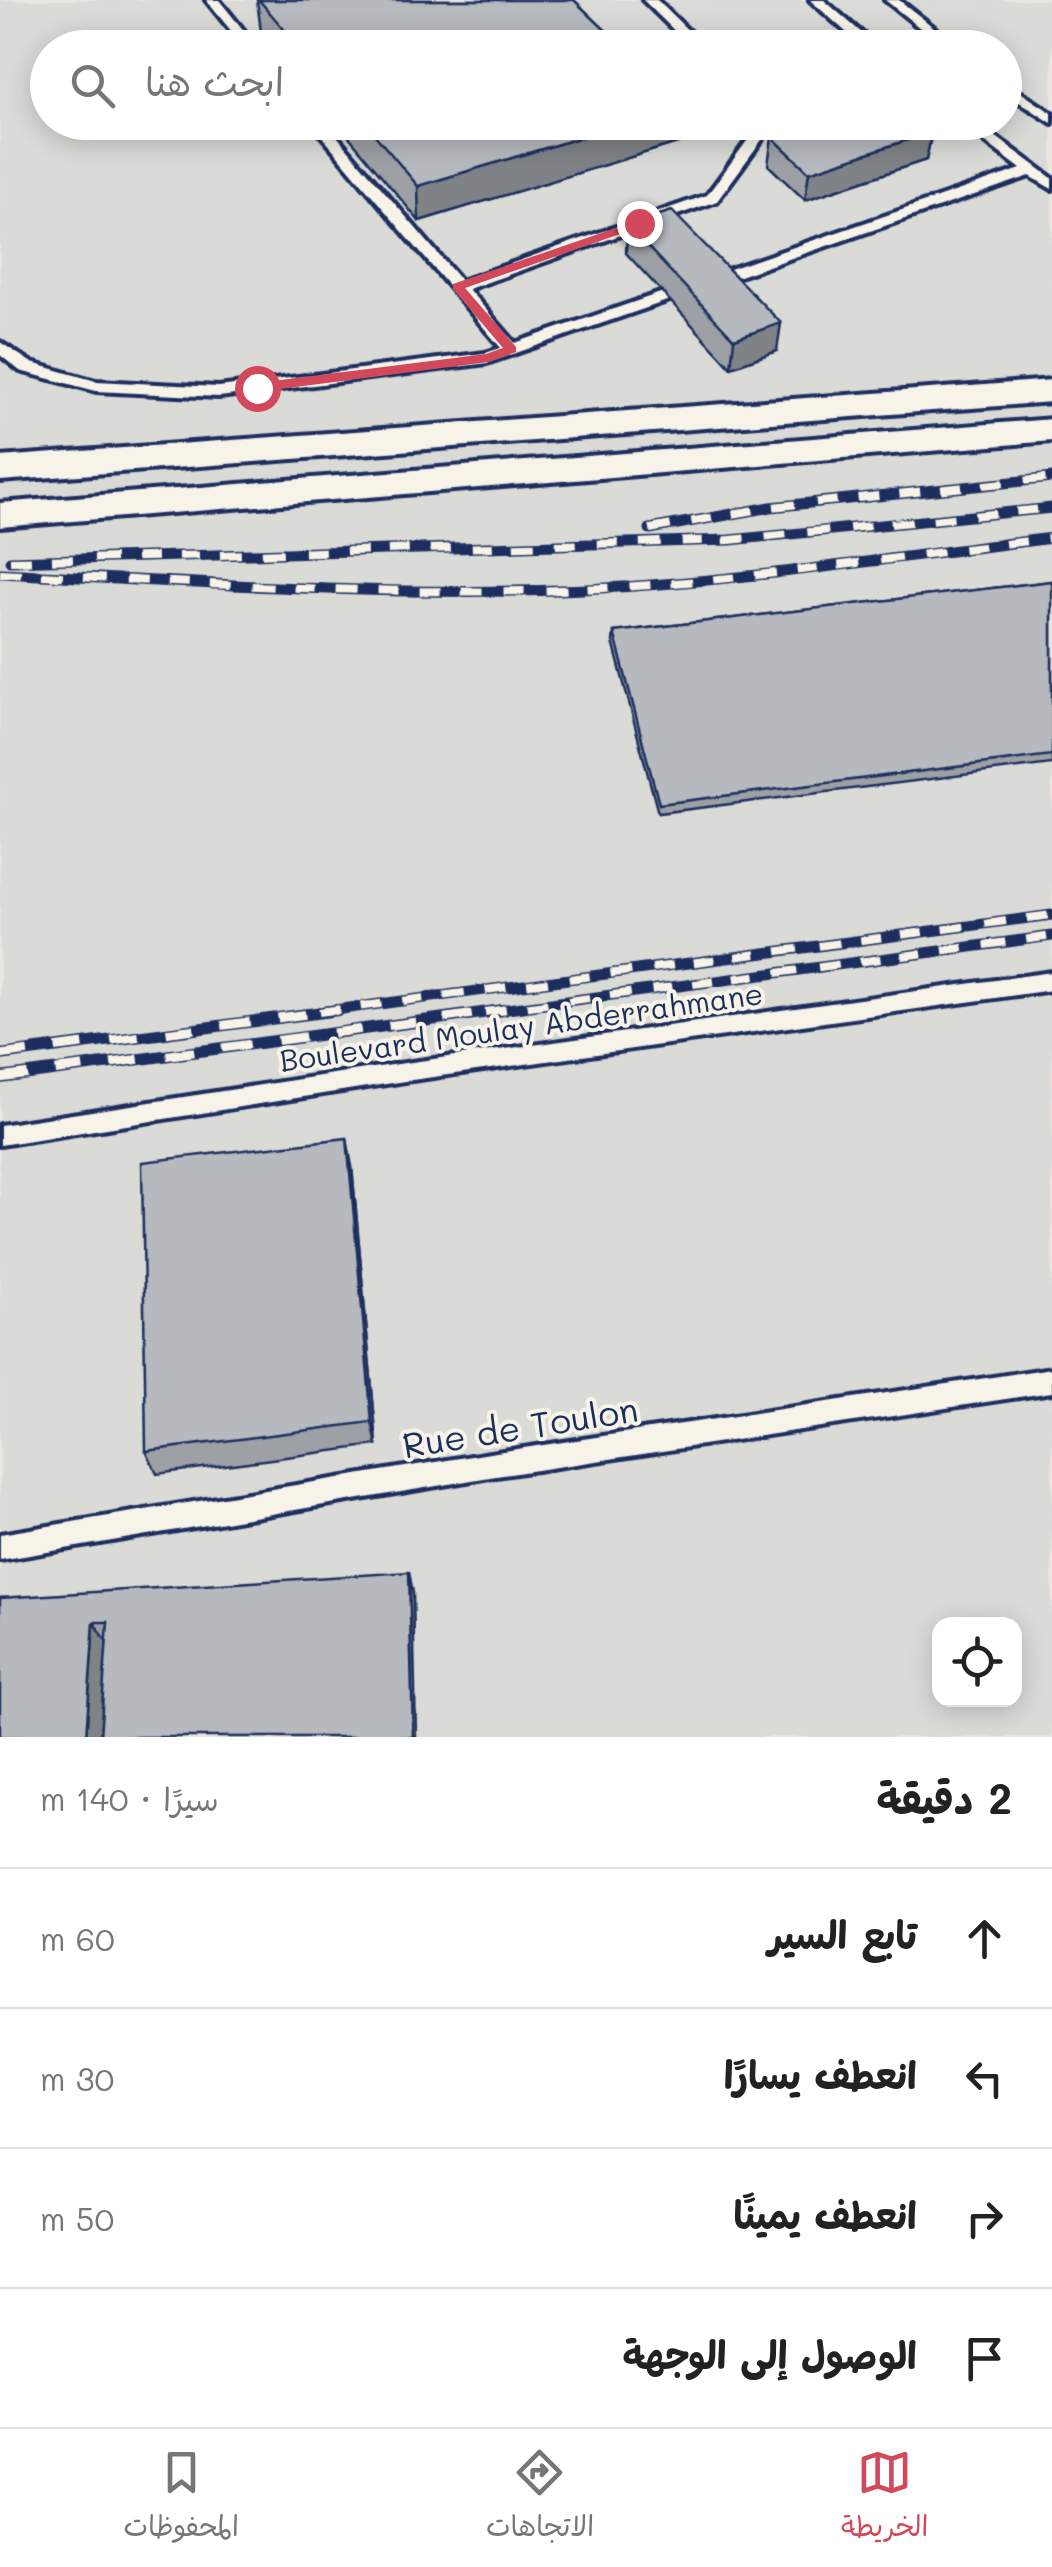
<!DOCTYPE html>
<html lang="ar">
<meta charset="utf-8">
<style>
body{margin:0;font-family:Mali,"Playpen Sans Arabic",sans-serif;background:#f6f6f6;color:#222;direction:rtl}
.controls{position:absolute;right:30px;bottom:30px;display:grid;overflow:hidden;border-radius:20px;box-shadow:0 5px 25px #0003}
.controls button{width:90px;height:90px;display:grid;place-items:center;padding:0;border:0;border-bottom:2px solid #e0e0e0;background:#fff;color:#222;font:50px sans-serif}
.stop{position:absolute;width:30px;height:30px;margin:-22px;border:8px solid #d1495b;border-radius:50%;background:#fff}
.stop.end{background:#d1495b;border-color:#fff;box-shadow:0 2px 10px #0008}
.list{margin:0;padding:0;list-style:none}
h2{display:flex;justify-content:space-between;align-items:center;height:130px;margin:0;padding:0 40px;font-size:42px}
h2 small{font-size:32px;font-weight:400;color:#767676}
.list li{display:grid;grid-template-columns:65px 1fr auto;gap:30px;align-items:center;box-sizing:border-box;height:140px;padding:0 40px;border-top:2px solid #e0e0e0}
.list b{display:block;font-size:38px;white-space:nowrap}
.list em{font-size:32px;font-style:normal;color:#767676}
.icon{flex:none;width:55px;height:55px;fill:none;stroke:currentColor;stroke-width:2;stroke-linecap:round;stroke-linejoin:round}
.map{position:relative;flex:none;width:1052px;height:1737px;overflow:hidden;direction:ltr}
.search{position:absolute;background:#fff;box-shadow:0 5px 25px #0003;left:30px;right:30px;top:30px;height:110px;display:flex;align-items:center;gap:25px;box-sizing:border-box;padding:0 35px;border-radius:55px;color:#767676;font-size:38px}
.sheet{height:690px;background:#fff}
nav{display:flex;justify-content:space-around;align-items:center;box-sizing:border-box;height:140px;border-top:2px solid #e0e0e0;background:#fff;font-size:28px;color:#767676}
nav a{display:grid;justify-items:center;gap:5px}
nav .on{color:#d1495b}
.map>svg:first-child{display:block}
.built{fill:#dadad6;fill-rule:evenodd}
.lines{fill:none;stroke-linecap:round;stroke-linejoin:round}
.lane-casing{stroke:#1b2f5e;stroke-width:8}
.street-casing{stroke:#1b2f5e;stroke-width:8}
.lane{fill:#f7f3e8;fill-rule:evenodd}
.street{fill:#f7f3e8;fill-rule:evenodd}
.rail-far1-casing{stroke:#1b2f5e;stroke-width:11}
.rail-casing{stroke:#1b2f5e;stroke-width:12}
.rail-far1{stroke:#f7f3e8;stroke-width:8;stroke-dasharray:21;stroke-linecap:butt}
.rail{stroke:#f7f3e8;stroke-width:9;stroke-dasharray:28;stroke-linecap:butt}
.wall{fill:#9da0a4;stroke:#1b2f5e;stroke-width:2.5}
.shaded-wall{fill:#7f8286;stroke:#1b2f5e;stroke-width:2.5}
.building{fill:#b6babf;stroke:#1b2f5e;stroke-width:2.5}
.route{fill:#d1495b}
.labels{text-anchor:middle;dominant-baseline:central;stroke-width:8;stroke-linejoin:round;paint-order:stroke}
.street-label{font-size:30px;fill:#1b2f5e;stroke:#f7f3e8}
.near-street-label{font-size:35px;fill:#1b2f5e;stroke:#f7f3e8}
</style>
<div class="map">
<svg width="1052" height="1737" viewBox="0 0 1052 1737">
<rect width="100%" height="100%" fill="#eae7e0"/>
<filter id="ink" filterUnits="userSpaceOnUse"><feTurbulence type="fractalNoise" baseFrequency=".01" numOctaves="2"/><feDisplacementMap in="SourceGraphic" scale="20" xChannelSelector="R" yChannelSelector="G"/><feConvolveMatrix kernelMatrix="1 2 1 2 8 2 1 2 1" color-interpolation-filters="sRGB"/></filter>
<g filter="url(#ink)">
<path class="built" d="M0,0H1052V1737H0ZM48,48H1004V122H48ZM940,1624H1014V1700H940Z"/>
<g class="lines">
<defs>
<g id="lane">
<path d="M206,0H219L258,48H245Z"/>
<path d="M643,0H657L706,48H692Z"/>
<path d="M810,0H824L879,48H864Z"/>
<path d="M885,0H899L960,48H945Z"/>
<path d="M1004,81L1052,113V123L1004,92Z"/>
<path d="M310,122H325L461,281L707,195L761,122H775L717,201L468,289L515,343L1021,169L959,122H976L1052,178V189L1030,176L487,363L219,397L96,391L20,371L0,355V342L32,363L96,381L219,387L485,353L501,348Z"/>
<path d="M1052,972V990L405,1081L0,1145V1125L405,1063Z"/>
<path d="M1052,1368V1392L490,1477L0,1560V1534L490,1453Z"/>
</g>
<g id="street">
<path d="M1052,380V402L0,481V457Z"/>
<path d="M1052,419V441L0,527V503Z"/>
</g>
</defs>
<use href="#lane" class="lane-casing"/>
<use href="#street" class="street-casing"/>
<use href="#lane" class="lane"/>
<use href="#street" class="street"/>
<defs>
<g id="rail-far1">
<path d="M650,529L771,507L1052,478"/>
<path d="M10,561L730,540L1052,508"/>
<path d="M0,573C187,582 374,596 561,590C726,584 889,558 1052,538"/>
<path d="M319,1012L1052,915"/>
<path d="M485,1012L1052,936"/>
</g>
<g id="rail">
<path d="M0,1055L338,1010"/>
<path d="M0,1078L504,1010"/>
</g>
</defs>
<use href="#rail-far1" class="rail-far1-casing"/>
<use href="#rail" class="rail-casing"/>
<use href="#rail-far1" class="rail-far1"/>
<use href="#rail" class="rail"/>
</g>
<g class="wall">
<path d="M257,0H574L624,48H274L261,32Z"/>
<path d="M337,122H685L684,141L419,221Z"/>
<path d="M798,122H920L932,132L926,160L805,200L768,165L772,137L803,128Z"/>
<path d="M627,225L777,351L731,367L626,253Z"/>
<path d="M1052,581V764L658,813L613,642L614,632Z"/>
<path d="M352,1167L377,1445L157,1474L146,1451Z"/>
<path d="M413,1593L0,1737V1598Z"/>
</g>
<g class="shaded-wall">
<path d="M632,122H685L684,141L419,221L418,186Z"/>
<path d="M932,132L926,160L805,200L809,172Z"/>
<path d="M781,323L777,351L731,367L734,339Z"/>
<path d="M347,1138L352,1167L377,1445L372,1422Z"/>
<path d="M409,1572L413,1593L416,1737H413Z"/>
<path d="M94,1622L107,1642L101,1737H86Z"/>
</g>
<g class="building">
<path d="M259,0H574L624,48H300Z"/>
<path d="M364,122H632L418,186Z"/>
<path d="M819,122H920L932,132L809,172L772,137Z"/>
<path d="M672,211L781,323L734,339L627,225Z"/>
<path d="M1052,581V755L659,804L614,632Z"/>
<path d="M347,1138L372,1422L146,1451L142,1162Z"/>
<path d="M409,1572L413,1737H100L108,1622H94L86,1737H0V1598Z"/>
</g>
</g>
<path class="route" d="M639,220L643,226L465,288L516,347V352L488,362L257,392L250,388L257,383L486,354L503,348L453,289V284Z"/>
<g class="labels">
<g class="street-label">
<text transform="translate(521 1026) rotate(-8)">Boulevard Moulay Abderrahmane</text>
</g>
<g class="near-street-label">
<text transform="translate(520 1426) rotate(-9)">Rue de Toulon</text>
</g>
</g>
</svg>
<div class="controls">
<button><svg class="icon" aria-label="locate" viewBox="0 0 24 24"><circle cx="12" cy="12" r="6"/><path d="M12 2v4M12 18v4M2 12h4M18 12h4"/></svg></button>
</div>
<div class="stop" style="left:257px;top:388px"></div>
<div class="stop end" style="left:639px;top:223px"></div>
<div class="search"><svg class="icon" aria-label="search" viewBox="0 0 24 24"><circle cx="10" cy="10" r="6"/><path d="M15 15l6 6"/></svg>ابحث هنا</div>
</div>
<section class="sheet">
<h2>2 دقيقة<small>سيرًا · 140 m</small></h2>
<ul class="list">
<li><svg class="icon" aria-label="ahead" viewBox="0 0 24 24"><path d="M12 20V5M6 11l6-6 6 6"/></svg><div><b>تابع السير</b></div><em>60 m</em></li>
<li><svg class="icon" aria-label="left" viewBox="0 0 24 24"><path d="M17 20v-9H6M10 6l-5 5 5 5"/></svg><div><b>انعطف يسارًا</b></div><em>30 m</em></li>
<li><svg class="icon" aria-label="right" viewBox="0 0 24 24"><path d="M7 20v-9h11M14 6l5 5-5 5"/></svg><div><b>انعطف يمينًا</b></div><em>50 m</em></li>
<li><svg class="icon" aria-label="arrive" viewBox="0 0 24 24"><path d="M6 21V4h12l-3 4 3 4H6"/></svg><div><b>الوصول إلى الوجهة</b></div></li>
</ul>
</section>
<nav>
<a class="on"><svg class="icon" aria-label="map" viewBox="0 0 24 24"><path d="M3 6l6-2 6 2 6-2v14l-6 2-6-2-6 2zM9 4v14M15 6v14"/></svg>الخريطة</a>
<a><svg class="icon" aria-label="directions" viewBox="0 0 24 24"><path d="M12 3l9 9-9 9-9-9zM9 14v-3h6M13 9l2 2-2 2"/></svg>الاتجاهات</a>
<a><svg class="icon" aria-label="saved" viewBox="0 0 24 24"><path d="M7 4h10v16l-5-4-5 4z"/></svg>المحفوظات</a>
</nav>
